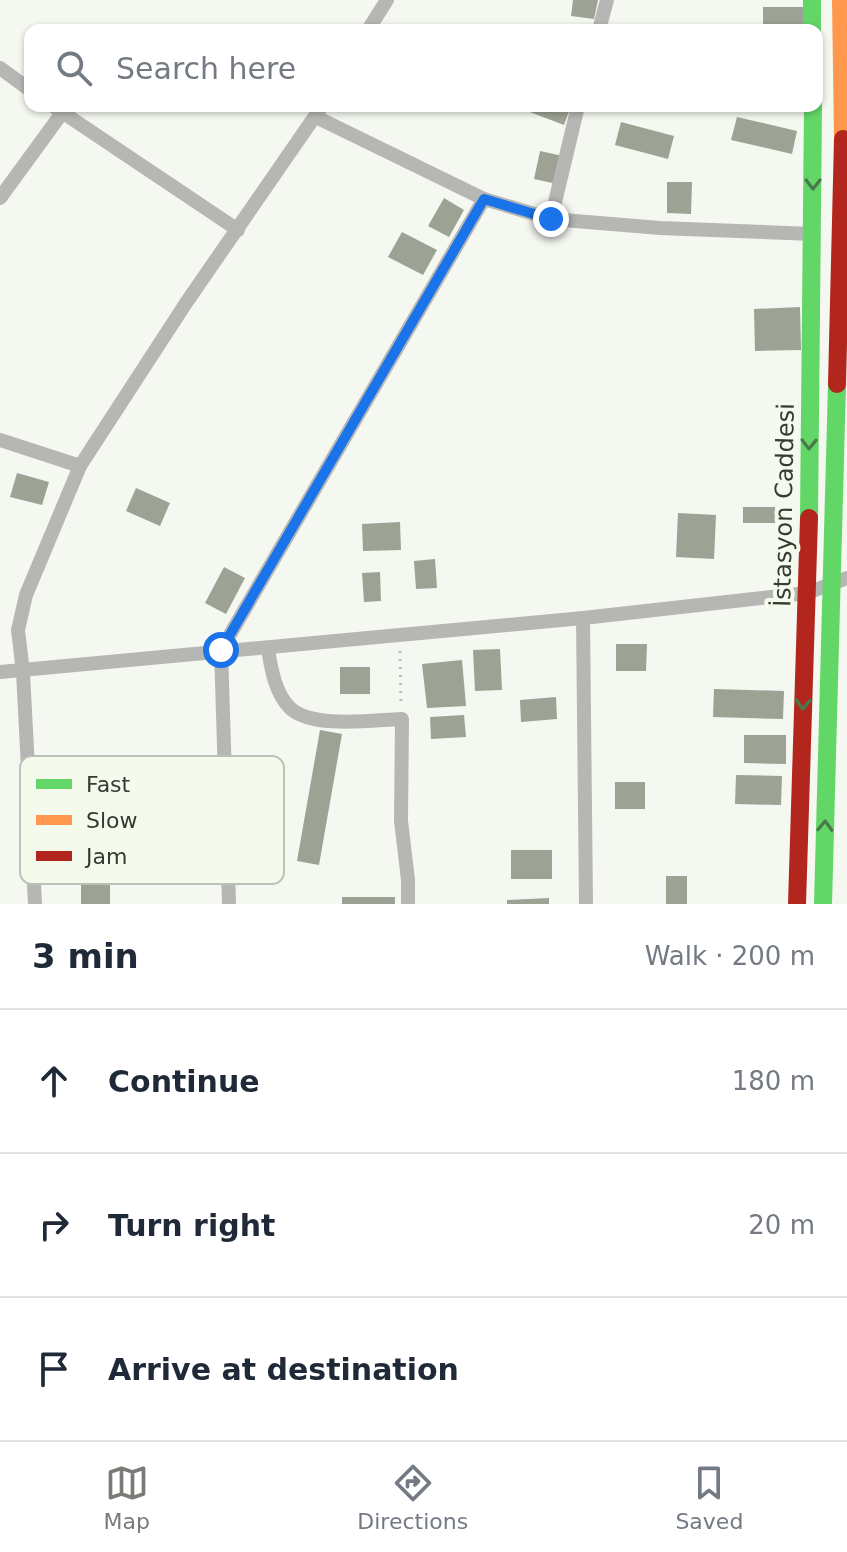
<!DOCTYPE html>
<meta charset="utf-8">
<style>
body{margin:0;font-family:"DejaVu Sans",sans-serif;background:#f2f2f3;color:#1f2937}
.stop{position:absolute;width:24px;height:24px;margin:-18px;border:6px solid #1a73e8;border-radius:50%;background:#fff}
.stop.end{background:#1a73e8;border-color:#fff;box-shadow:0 2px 8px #0008}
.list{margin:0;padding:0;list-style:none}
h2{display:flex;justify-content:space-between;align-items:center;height:104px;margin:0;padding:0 32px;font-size:34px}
h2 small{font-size:26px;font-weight:400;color:#747a83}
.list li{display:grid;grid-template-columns:52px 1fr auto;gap:24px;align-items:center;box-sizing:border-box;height:144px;padding:0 32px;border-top:2px solid #e0e1e3}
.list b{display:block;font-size:30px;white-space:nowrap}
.list em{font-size:26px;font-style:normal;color:#747a83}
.icon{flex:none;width:44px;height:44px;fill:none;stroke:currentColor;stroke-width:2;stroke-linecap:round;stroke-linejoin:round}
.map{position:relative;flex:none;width:847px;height:904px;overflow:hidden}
.search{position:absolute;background:#fff;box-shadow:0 2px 6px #0004;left:24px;right:24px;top:24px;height:88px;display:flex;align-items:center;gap:20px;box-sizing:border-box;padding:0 28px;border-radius:16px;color:#747a83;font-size:30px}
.sheet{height:536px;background:#fff}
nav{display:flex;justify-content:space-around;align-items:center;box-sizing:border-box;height:112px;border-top:2px solid #e0e1e3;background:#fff;font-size:22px;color:#747a83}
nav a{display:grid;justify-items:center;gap:4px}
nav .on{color:#797c76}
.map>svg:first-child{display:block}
.building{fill:#9da295}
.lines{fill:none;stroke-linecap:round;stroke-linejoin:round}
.path{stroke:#babcb9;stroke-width:3;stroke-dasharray:2 6;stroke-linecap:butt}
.street{stroke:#b6b7b4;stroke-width:14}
.fast{stroke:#63d668;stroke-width:18}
.slow{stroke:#ff974d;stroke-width:18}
.jam{stroke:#b3261e;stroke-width:18}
.oneway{stroke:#497849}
.route{stroke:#1a73e8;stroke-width:10}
.labels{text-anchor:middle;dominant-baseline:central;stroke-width:8;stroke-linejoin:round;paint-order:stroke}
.street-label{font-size:24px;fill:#373934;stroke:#f5fbec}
.key{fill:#f5fbec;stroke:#bcc1b5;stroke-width:2}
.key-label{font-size:22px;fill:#373934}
</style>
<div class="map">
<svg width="847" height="904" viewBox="0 0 847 904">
<rect width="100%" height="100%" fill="#f4f8f0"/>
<g class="building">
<path d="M573,0H598L594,19L571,16Z"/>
<rect x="763" y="7" width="43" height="23"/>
<path d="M514,106H571L564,125Z"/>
<path d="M737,117L797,131L792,154L731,140Z"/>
<path d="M621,122L674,136L668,159L615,145Z"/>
<path d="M540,151L563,156L557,184L534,179Z"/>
<path d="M667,182H692L691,214L667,213Z"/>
<path d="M444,198L464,210L449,237L428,226Z"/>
<path d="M402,232L437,250L423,275L388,257Z"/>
<path d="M800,307L801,350L755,351L754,309Z"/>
<path d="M17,473L49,482L42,505L10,497Z"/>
<path d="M136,488L170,503L160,526L126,511Z"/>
<rect x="743" y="507" width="32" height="16"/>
<path d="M678,513L716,515L714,559L676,557Z"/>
<path d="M400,522L401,550L363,551L362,524Z"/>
<path d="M435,559L437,588L416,589L414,561Z"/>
<path d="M224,567L245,578L226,614L205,603Z"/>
<path d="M380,572L381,601L364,602L362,573Z"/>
<path d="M616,644H647L646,671H616Z"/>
<path d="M500,649L502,690L475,691L473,650Z"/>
<path d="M462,660L466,706L427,708L422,664Z"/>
<rect x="340" y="667" width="30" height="27"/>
<path d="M714,689L784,691L783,719L713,717Z"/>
<path d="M556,697L557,719L521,722L520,700Z"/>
<path d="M464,715L466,737L431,739L430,717Z"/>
<path d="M320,730L342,734L319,865L297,861Z"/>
<path d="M744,735H786V764L744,763Z"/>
<path d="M736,775L782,776L781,805L735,804Z"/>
<rect x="615" y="782" width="30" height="27"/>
<rect x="511" y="850" width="41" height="29"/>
<rect x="666" y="876" width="21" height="28"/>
<rect x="81" y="882" width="29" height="22"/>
<rect x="342" y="897" width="53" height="7"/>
<path d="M549,898V904H507V900Z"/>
</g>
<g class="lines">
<path class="path" d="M400,651L401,703"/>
<g class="street">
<path d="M368,30L387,0"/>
<path d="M599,30L607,0"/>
<path d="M0,68L30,90"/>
<path d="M53,106L238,230"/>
<path d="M316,117L484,199L551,219L578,106"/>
<path d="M0,198L62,113"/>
<path d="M551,219L660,228L813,234"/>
<path d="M0,440L80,466"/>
<path d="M583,618L586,904"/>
<path d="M268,649C271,668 275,693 290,708C313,729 372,720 402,719L401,821L408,880V904"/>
<path d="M0,672L583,618L807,593L847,578"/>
<path d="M35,904L23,672L18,630L26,595L80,466L186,303L322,106"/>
<path d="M229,904L221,650L484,199"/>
</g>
<g class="fast">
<path d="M812,0V30"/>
<path d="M809,518L813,106"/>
<path d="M823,904L837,384"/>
</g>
<path class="slow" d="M841,0L843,139"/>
<g class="jam">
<path d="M837,384L843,139"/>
<path d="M797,904L809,518"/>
</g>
</g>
<defs><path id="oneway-chevron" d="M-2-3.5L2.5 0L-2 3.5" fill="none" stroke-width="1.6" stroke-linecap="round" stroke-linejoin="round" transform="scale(2)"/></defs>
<g class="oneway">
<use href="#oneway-chevron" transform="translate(813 184) rotate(90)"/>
<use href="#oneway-chevron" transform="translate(809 444) rotate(91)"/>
<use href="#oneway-chevron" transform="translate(803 704) rotate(92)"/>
<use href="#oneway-chevron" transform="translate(825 826) rotate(-88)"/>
</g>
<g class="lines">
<path class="route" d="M221,650L484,199L551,219"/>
</g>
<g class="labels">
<g class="street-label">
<text transform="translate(784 505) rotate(-89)">İstasyon Caddesi</text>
</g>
</g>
<rect x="20" y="756" width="264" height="128" rx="12" class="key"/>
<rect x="36" y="779" width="36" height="10" fill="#63d668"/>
<rect x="36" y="815" width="36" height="10" fill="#ff974d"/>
<rect x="36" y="851" width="36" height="10" fill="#b3261e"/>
<g class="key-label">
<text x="86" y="792">Fast</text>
<text x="86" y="828">Slow</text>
<text x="86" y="864">Jam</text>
</g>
</svg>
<div class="stop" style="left:221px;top:650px"></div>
<div class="stop end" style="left:551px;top:219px"></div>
<div class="search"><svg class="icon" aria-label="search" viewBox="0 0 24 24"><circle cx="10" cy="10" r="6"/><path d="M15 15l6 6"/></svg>Search here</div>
</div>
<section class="sheet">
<h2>3 min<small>Walk · 200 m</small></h2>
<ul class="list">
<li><svg class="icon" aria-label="ahead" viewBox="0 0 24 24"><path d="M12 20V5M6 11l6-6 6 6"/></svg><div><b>Continue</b></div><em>180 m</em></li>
<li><svg class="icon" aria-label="right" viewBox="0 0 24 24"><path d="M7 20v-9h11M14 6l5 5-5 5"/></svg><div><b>Turn right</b></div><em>20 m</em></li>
<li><svg class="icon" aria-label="arrive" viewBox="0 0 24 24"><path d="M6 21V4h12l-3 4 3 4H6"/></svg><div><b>Arrive at destination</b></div></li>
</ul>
</section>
<nav>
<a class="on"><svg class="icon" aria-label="map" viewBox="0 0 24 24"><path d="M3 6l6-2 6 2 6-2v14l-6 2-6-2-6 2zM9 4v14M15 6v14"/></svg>Map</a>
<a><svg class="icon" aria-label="directions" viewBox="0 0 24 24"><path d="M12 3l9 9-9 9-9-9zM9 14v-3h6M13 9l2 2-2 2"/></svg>Directions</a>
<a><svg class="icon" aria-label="saved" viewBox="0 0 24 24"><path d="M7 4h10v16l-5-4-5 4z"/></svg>Saved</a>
</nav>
